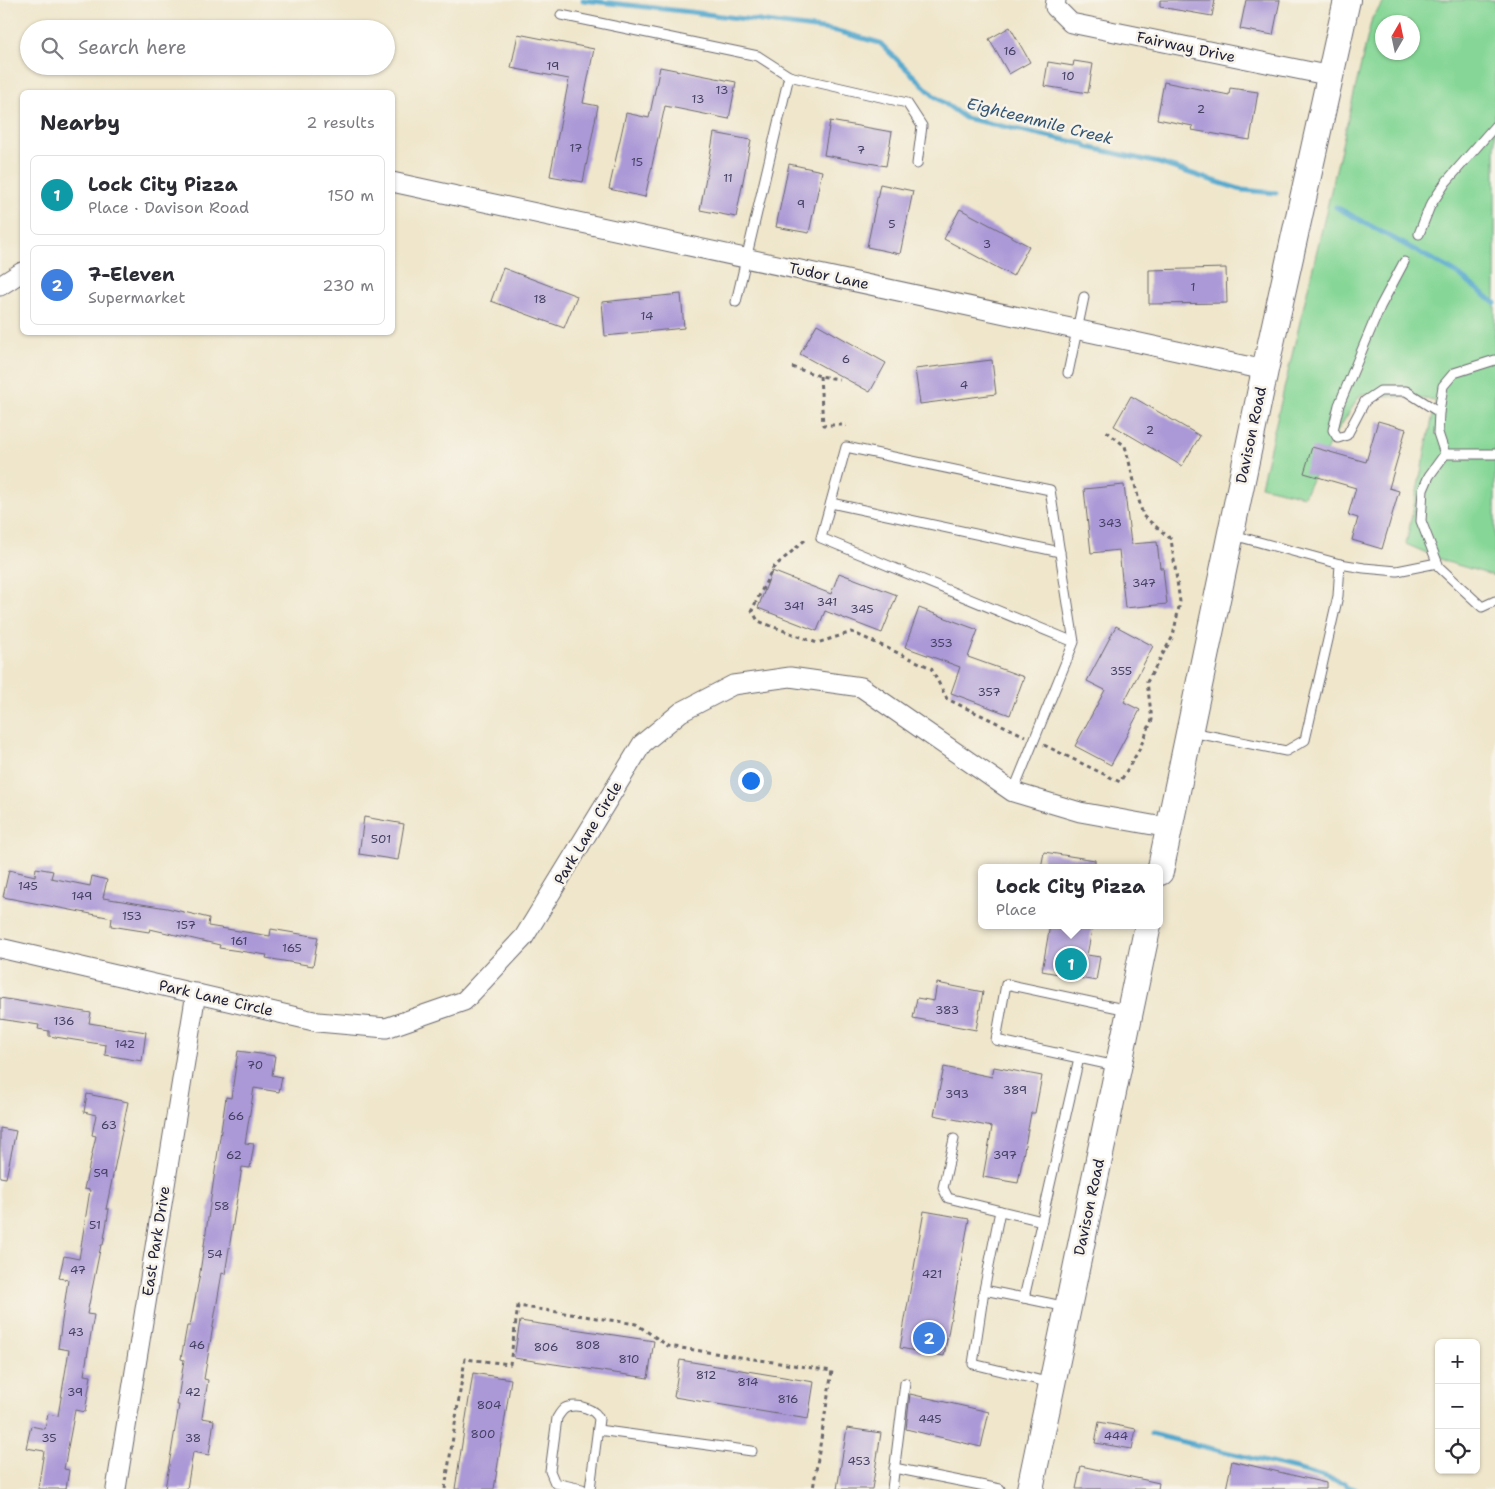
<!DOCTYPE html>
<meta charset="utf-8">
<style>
body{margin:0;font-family:"Shantell Sans",sans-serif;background:#f2f2f3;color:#2b2b33}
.controls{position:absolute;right:15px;bottom:15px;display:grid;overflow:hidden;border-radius:8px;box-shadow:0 1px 4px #0004}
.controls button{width:45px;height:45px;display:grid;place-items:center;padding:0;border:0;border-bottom:1px solid #e1e1e2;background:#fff;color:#2b2b33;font:25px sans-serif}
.compass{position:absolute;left:1375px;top:15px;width:45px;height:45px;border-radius:50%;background:#fff;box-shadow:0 1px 4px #0004;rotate:9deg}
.you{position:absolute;left:750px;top:780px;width:18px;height:18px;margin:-12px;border:4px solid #fff;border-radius:50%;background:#1a73e8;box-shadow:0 0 0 8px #1a73e833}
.badge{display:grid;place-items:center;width:32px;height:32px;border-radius:50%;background:#111827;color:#fff;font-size:16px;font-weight:700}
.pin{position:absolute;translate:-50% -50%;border:2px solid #fff;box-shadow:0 1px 5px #0006}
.popup{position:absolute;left:978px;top:864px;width:185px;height:65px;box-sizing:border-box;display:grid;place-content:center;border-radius:8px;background:#fff;filter:drop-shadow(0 1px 4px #0005);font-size:16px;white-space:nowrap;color:#7c7c81}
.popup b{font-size:19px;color:#2b2b33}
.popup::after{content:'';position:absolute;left:50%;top:100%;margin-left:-10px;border:10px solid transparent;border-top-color:#fff}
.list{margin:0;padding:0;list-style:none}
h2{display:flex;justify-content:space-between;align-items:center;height:65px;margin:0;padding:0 20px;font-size:21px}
h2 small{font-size:16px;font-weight:400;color:#7c7c81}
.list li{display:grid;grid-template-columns:32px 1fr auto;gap:15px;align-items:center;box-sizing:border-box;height:80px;margin:0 10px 10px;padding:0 10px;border:1px solid #e1e1e2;border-radius:8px}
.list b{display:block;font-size:19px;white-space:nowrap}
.list p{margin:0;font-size:16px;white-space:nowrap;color:#7c7c81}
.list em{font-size:16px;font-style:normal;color:#7c7c81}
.icon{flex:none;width:28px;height:28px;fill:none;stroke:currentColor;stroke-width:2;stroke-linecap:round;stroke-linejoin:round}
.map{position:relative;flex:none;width:1495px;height:1489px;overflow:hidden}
.search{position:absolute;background:#fff;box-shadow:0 1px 4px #0004;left:20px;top:20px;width:375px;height:55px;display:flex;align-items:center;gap:12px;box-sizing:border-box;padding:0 18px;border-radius:28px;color:#7c7c81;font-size:19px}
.panel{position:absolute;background:#fff;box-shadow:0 1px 4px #0004;left:20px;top:90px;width:375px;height:245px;border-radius:8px}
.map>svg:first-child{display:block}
.green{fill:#86d797;stroke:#547c69;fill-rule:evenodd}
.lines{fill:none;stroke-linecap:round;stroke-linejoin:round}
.stream{stroke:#51a7cd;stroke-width:5}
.building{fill:#ab99d7}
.lane-casing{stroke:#6a676d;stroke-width:11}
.street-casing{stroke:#6a676d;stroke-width:21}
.secondary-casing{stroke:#6a676d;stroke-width:28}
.path{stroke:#6a676d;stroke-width:3;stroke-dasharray:4 4;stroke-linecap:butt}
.lane{stroke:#fff;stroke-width:9}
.street{stroke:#fff;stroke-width:19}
.secondary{stroke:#fff;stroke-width:26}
.labels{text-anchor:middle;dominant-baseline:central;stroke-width:5;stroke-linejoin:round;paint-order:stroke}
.number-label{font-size:12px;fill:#444062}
.street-label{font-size:15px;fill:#22223b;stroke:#f7f3e8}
.water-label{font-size:16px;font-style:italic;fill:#355775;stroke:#f7f3e8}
</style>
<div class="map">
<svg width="1495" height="1489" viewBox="0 0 1495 1489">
<rect width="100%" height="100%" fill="#f7f3e8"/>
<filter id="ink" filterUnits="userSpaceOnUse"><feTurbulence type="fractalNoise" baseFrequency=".02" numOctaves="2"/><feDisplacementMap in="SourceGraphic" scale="10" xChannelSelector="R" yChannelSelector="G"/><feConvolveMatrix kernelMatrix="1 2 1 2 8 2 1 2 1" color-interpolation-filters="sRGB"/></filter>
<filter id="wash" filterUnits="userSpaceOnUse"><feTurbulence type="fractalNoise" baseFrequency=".0096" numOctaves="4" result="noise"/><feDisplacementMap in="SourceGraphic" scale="20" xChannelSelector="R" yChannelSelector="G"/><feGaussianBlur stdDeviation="1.12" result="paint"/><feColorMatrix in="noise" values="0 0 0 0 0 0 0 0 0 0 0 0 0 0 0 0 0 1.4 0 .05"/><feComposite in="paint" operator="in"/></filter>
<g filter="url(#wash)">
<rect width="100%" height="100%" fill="#efe6cb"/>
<path class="green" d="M1385,0H1495V576L1447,562L1406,544L1436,400L1361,394L1331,441L1304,496L1261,486L1372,18ZM1382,22H1412V52H1382Z"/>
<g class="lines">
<g class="stream">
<path d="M583,0L691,12L837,31L880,43L933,95L965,118L1084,144L1087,147L1159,163L1242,190L1276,193"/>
<path d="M1336,207L1455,272L1495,303"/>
<path d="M1151,1434L1296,1469L1344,1483L1347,1486L1355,1489"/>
</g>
</g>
<g id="blocks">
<g class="building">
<path d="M1160,0H1215L1212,16L1160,7Z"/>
<path d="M1246,0H1280L1273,35L1240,29Z"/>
<path d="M1010,27L1030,62L1009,74L989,39Z"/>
<path d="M518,34L594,49L583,103L598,106L583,182L550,176L569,79L511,68Z"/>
<path d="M1074,61L1093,64L1088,93L1044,86L1048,62L1073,66Z"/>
<path d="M660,67L736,82L729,119L665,106L645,197L609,189L626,113L649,118Z"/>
<path d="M1164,82L1229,95L1230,88L1258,92L1250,140L1192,130L1193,126L1157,119Z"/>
<path d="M830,121L892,132L886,166L824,155Z"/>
<path d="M714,133L751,140L736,217L700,210Z"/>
<path d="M789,164L822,171L809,233L776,227Z"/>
<path d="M880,184L913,191L900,254L867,247Z"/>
<path d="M960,209L1029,246L1013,276L944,239Z"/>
<path d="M503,268L577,296L564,328L491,301Z"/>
<path d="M1226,268L1227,303L1149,304V270Z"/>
<path d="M681,294L684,328L605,336L602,302Z"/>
<path d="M817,324L886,363L870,392L800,354Z"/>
<path d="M992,360L996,394L920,404L915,369Z"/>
<path d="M1131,396L1200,436L1182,466L1114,426Z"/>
<path d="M1378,421L1406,429L1389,488L1399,491L1382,549L1352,540L1358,518L1348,515L1356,488L1304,473L1312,447L1366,462Z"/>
<path d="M1124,485L1131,544L1157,542L1160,568H1163L1167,604L1125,608L1119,550L1091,553L1084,489Z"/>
<path d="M772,571L831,594L839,573L897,595L882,633L825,611L817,631L758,608Z"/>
<path d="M919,608L978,630L968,657L1024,677L1010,715L951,693L960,667L905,647Z"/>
<path d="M1116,626L1153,646L1124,702L1140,710L1111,765L1075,746L1105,690L1087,681Z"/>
<path d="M364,817L404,824L398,860L359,854Z"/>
<path d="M1044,852L1095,860V868H1041Z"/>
<path d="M36,868L53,871L51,878L90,886L92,876L107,880L103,898L167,908L209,918L208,926L270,936L271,929L318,937L313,966L266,958L267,955L219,948L220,945L150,929L149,932L111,926L112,918L3,897L9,870L35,876Z"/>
<path d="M1050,925H1093L1087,955L1100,957L1096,981L1042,971Z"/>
<path d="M937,983L983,992L976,1030L913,1018L917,998L934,1001Z"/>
<path d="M0,998L91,1013L89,1023L146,1032L142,1061L105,1055L106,1045L49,1036V1031L38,1029L39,1025L0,1019Z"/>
<path d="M238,1051L275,1056L272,1075L282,1077L279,1092L254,1088L245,1143L254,1144L250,1168L242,1167L225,1274L222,1273L204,1379L208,1380L202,1418L214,1420L209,1455L193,1452L187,1489H165L179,1405H177L184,1360L181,1359L187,1326H190L199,1279L226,1097L231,1098Z"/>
<path d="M944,1067L992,1077L994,1067L1042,1076L1035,1113H1031L1018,1183L983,1177L992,1127L934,1115Z"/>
<path d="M87,1094L128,1102L106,1209H109L103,1245H101L87,1314L94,1315L84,1375L91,1376L85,1412L75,1410L64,1469L69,1470L66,1489H38L44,1451L26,1448L31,1426L45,1429L48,1414L58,1416L69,1350L58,1348L68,1280L59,1278L64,1256L79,1259L90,1190L84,1189L96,1136L92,1135L96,1115L84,1112Z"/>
<path d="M0,1128L16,1131L6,1178L0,1177Z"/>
<path d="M924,1211L969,1219L944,1356L900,1348Z"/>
<path d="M520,1321L654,1341L648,1378L514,1358Z"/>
<path d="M680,1360L814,1382L808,1419L674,1397Z"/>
<path d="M473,1373L511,1379L494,1489H455Z"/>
<path d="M910,1394L989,1412L981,1447L906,1429Z"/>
<path d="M1099,1422L1136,1429L1132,1449L1095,1443Z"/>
<path d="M847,1428L881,1433L872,1489H837Z"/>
<path d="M1232,1461L1326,1483V1489H1226Z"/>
<path d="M1081,1466L1159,1483L1158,1489H1076Z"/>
</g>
</g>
</g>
<g filter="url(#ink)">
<use href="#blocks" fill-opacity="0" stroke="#6a676d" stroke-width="1"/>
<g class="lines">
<defs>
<g id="lane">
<path d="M561,15L758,56L789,76L736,302"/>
<path d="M789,76L907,103L922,126L917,164"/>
<path d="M1419,234L1430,206L1446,182L1495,126"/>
<path d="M1404,262L1380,307L1339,405L1333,430L1338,438L1347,435L1365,401L1380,391H1406L1439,412"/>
<path d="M1495,360L1454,373L1443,386L1439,412L1438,433L1445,454H1495"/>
<path d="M1068,373L1084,297"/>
<path d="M1445,454L1429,476L1423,490L1421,521L1439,567L1482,607L1495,601"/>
<path d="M831,503L1060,552"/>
<path d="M1340,564L1364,568L1397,571L1437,563"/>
<path d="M1191,732L1286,751L1305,740L1338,596L1340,564L1233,535"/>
<path d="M1013,792L1074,642L1050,490L846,447L821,538L1074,642"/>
<path d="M1116,1066L996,1040L1006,984L1128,1010"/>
<path d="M954,1139L943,1188L948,1198L1042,1221"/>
<path d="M984,1290L1000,1211"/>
<path d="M1024,1298L984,1290L973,1364L1051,1383"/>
<path d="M1067,1307L1024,1298L1079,1058"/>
<path d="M598,1430L752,1451"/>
<path d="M894,1468L1000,1489"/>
<path d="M582,1489L555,1483L550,1471L557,1418C560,1413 563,1408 568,1407C579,1404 595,1409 599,1419L590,1489"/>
<path d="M892,1489L905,1383"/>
</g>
<g id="street">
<path d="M1056,0L1055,7L1071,23L1331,76"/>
<path d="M392,182L1265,370"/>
<path d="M0,286L22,272"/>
<path d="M0,948L318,1022L386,1028L464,1001L524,937L642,744L681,712L733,685L790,677L861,687L1013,792L1080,812L1169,828"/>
<path d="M116,1489L196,993"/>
</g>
<g id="secondary">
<path d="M1160,872L1265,370L1347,0"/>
<path d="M1030,1489L1148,925"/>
</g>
</defs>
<use href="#lane" class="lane-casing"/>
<use href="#street" class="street-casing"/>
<use href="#secondary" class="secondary-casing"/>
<g class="path">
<path d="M792,367L820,376L839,379"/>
<path d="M820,376L823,425H847"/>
<path d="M805,540L773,568L752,610L758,621L817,643L852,632L931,668L947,699L1025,736"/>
<path d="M1044,745L1120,782L1139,750L1152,720L1147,682L1173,636L1180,602L1171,539L1143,516L1125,446L1105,430"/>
<path d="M445,1489L465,1359L510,1364L518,1306L636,1324L668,1346L832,1371L813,1489"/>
</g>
<use href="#lane" class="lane"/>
<use href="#street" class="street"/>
<use href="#secondary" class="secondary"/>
</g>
</g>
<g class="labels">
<g class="number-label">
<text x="1010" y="51">16</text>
<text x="553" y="66">19</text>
<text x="1068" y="76">10</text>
<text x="722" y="90">13</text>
<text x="698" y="99">13</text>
<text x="1201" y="109">2</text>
<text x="576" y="148">17</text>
<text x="861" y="150">7</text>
<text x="637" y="162">15</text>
<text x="728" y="178">11</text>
<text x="801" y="204">9</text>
<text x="892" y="224">5</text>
<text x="987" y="244">3</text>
<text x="1193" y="287">1</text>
<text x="540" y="299">18</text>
<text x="647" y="316">14</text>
<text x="846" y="359">6</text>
<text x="964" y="385">4</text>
<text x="1150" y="430">2</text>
<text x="1110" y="523">343</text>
<text x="1144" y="583">347</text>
<text x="827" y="602">341</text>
<text x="794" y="606">341</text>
<text x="862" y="609">345</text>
<text x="941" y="643">353</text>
<text x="1121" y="671">355</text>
<text x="989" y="692">357</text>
<text x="381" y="839">501</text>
<text x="28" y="886">145</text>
<text x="82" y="896">149</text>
<text x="132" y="916">153</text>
<text x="186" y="925">157</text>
<text x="239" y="941">161</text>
<text x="292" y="948">165</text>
<text x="947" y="1010">383</text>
<text x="64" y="1021">136</text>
<text x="125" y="1044">142</text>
<text x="255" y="1065">70</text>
<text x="1015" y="1090">389</text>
<text x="957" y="1094">393</text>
<text x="236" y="1116">66</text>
<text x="109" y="1125">63</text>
<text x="234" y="1155">62</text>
<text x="1005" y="1155">397</text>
<text x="101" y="1173">59</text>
<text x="222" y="1206">58</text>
<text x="95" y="1225">51</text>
<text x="215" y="1254">54</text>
<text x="78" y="1270">47</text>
<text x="932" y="1274">421</text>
<text x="76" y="1332">43</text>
<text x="197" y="1345">46</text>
<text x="588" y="1345">808</text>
<text x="546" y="1347">806</text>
<text x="629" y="1359">810</text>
<text x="706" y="1375">812</text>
<text x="748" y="1382">814</text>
<text x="75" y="1392">39</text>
<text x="193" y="1392">42</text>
<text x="788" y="1399">816</text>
<text x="489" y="1405">804</text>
<text x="930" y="1419">445</text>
<text x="483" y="1434">800</text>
<text x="1116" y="1436">444</text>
<text x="49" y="1438">35</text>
<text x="193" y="1438">38</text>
<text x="859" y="1461">453</text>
</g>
<g class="street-label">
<text transform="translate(1186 47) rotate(12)">Fairway Drive</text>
<text transform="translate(829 276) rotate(12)">Tudor Lane</text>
<text transform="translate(1251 435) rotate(-78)">Davison Road</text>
<text transform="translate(588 833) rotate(-59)">Park Lane Circle</text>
<text transform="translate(216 998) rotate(13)">Park Lane Circle</text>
<text transform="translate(1089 1207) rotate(-78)">Davison Road</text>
<text transform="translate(156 1241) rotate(-81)">East Park Drive</text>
</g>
<g class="water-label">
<text transform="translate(1040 121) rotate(14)">Eighteenmile Creek</text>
</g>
</g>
</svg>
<div class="controls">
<button>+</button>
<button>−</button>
<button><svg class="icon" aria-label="locate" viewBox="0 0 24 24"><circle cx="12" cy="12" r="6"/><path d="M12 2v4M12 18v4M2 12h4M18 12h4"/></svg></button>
</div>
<svg class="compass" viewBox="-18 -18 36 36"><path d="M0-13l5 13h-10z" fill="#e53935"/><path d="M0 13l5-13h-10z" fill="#7c7c81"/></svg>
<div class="you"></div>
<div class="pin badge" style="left:1071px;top:964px;background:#0f9aa8">1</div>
<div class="popup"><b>Lock City Pizza</b>Place</div>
<div class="pin badge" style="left:929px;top:1338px;background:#3f7fe0">2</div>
<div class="search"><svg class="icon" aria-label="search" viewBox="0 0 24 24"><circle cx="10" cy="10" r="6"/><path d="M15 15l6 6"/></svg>Search here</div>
<section class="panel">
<h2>Nearby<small>2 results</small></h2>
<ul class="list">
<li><span class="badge" style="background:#0f9aa8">1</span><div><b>Lock City Pizza</b><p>Place · Davison Road</p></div><em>150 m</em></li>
<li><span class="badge" style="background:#3f7fe0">2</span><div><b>7-Eleven</b><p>Supermarket</p></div><em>230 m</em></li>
</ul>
</section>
</div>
